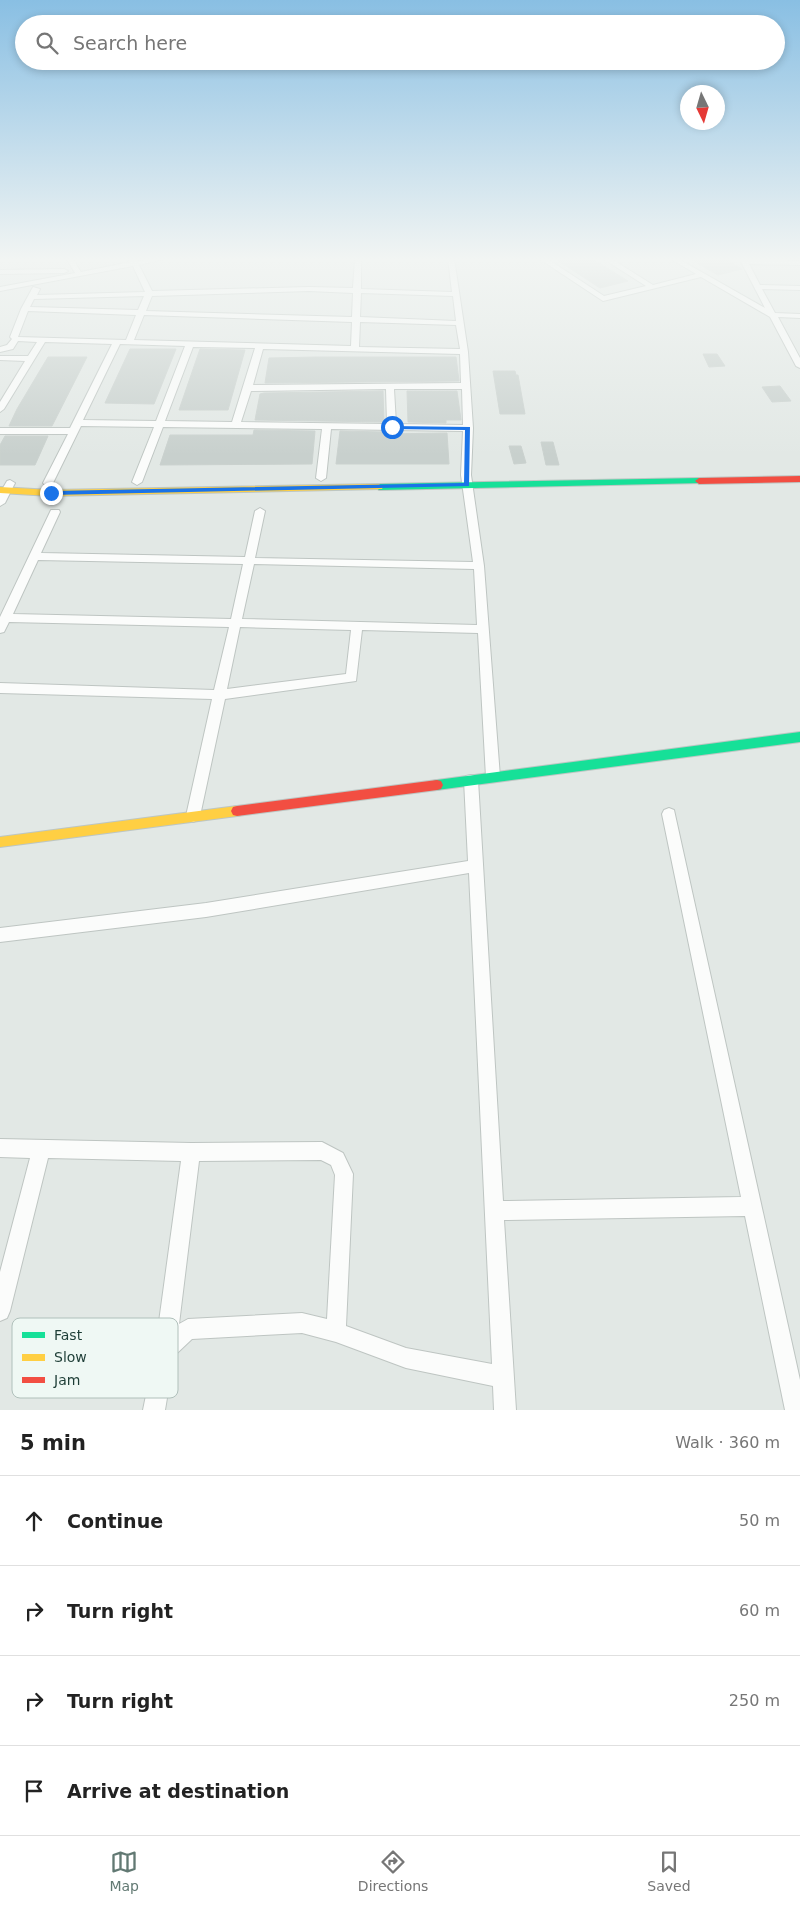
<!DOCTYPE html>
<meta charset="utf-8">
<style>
body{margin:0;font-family:"DejaVu Sans",sans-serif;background:#f6f6f6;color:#222}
.compass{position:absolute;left:680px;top:85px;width:45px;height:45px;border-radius:50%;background:#fff;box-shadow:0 2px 8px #0003;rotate:175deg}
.stop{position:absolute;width:15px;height:15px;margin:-11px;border:4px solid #1a73e8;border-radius:50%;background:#fff}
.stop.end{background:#1a73e8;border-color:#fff;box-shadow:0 1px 5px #0008}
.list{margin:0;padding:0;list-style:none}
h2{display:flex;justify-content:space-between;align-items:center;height:65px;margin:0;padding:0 20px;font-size:21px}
h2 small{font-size:16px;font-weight:400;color:#767676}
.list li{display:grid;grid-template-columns:32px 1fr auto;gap:15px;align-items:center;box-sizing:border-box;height:90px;padding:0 20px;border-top:1px solid #e0e0e0}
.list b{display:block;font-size:19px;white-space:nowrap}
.list em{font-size:16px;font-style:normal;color:#767676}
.icon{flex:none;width:28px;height:28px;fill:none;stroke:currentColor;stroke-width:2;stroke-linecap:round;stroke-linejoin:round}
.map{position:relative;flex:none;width:800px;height:1410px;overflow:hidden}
.search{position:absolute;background:#fff;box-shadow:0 2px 8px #0003;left:15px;right:15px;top:15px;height:55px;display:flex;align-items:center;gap:12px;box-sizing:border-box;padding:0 18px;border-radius:28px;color:#767676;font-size:19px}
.sheet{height:425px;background:#fff}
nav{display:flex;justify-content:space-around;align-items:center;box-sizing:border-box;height:70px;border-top:1px solid #e0e0e0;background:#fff;font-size:14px;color:#767676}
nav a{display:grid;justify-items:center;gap:2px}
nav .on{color:#627973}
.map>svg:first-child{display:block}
.building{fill:#c8d0cd;stroke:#cad1ce}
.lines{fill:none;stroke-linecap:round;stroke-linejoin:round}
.street-casing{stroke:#bec5c2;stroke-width:2}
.fast-casing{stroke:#bdc6c3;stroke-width:2}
.slow-casing{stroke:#bdc6c3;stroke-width:2}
.jam-casing{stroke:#bdc6c3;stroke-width:2}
.street{fill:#fbfcfb;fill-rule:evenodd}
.fast{fill:#16e098;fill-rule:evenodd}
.slow{fill:#ffcf43;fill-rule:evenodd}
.jam{fill:#f24e42;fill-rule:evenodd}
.route{fill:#1a73e8}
.key{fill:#eff8f4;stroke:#b0c0bb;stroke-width:1}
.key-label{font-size:14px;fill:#1d3d36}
</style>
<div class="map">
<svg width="800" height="1410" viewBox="0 0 800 1410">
<rect width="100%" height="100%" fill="#e2e8e5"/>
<g class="building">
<path d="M554,258H591L628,281L600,288Z"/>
<path d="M688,258H724L742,269L718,275Z"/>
<path d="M130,349H176L154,404L105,403Z"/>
<path d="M200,349L245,350L228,410H179Z"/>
<path d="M703,354H717L725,366L709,367Z"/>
<path d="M48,357H87L52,426H9L17,409Z"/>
<path d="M316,357H456L459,381L265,383L269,358Z"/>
<path d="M493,371H515L516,375H518L525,414H500Z"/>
<path d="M780,386L791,401L772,402L762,387Z"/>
<path d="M383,391L384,422L255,420L260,394L264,393Z"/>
<path d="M407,391H457L461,420H446V423L408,422Z"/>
<path d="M254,430L315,431L312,464L160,465L170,435H253Z"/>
<path d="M340,431L384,432V434L447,433L449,464H336Z"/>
<path d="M5,436H48L35,465H0V445Z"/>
<path d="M541,442H553L559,465H546Z"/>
<path d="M509,446H521L526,463L514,464Z"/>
</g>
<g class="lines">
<defs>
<g id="street">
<path d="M66,258H72L81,272L130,262L128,258H134L137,261L168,258L139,265L152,291L309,287L353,288L355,258H361V289L452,292L448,258H454L468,352L473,428L471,475L484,566L500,777L498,781L493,782L488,781L486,777L478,633L362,630L356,681L225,699L200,816L198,820L193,822L188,820L186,816L212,699L0,693V683L214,690L229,627L9,622L4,632L0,633V617L51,510H59L60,512L41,553L245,557L255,511L260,508L265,511L255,558L473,562L461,475L463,431L331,429L326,478L321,481L316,478L322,429L163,427L142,482L137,485L132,482L154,427L81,426L53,483L51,485H45L43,483L68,434H0V428H70L112,344L45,342L4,409L0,412V402L25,361L0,360V356H28L37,342L18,341L13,349L0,352V347L7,345L12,339L10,337L21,309L33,287L40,289L37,295L145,292L133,266L0,291V287L75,273ZM309,291L353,293L352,317L146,311L152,296ZM361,293L453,296L456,321L360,317ZM144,296L138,310L30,307L34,299ZM28,311L136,315L126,340L18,337ZM144,315L352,322L351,346L134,340ZM360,322L456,325L460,349L359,347ZM120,344L185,346L156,421L83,420ZM193,347L255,348L232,422L165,421ZM263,349L460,354L461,383L253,385ZM386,389L387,424L241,422L251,391ZM394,389H462L463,425L396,424ZM38,560L243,564L231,619L13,614ZM254,564L474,569L477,625L242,619ZM240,627L351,630L346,674L227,689Z"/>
<path d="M538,258H546L604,296L646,286L602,258H610L653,285L696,274L669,258H677L765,308L739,258L800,261V265L749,264L760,285L800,286V290L762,289L775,313L800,314V318L778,317L800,358V368L796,366L770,317L701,277L603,301Z"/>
<path d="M0,270L64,269L68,271L64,273L0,274Z"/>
<path d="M10,480L15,483L5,503L0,506V493L7,481Z"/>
<path d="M471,775L476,776L478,780L503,1201L741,1197L662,814L664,810L669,808L674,810L800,1380V1410H785L745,1216L504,1220L516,1410H494L493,1386L406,1368L336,1342L302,1333L192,1339L174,1356L165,1410H143L155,1351L181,1161L48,1158L10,1311L7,1318L0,1321V1272L30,1158L0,1157V1139L191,1143L322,1142L343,1153L353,1174L346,1326L406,1348L492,1364L469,873L206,917L0,942V928L206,903L468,861L464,780L466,776ZM321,1160L331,1165L335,1175L327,1319L302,1313L188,1319L179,1324L199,1161Z"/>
</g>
<g id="fast">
<path d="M699,478L703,481L702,483L379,490L375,487L379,484Z"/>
<path d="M800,732V742L437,790L433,789L431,785L433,781L437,780Z"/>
</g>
<g id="slow">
<path d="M379,484L383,487L382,489L51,496L0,493V487L51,490Z"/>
<path d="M237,806L241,807L243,811L241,815L237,816L0,847V837Z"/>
</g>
<g id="jam">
<path d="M800,476V482L699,484L695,481L699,478Z"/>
<path d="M437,780L441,781L443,785L441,789L437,790L237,816L233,815L231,811L233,807L237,806Z"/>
</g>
</defs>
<use href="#street" class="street-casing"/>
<use href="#fast" class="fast-casing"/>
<use href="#slow" class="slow-casing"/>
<use href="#jam" class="jam-casing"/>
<use href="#street" class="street"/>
<use href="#fast" class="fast"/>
<use href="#slow" class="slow"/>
<use href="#jam" class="jam"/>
</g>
<linearGradient id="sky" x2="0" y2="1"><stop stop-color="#89bfe3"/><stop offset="0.57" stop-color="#f2f5f3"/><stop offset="1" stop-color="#f2f5f3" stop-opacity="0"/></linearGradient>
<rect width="800" height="455" fill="url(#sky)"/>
<path class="route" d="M390,426L470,427L469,486L51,495L48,493L51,491L464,483L465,430L392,429Z"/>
<rect x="12" y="1318" width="166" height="80" rx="8" class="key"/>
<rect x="22" y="1332" width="23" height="6" fill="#16e098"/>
<rect x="22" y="1354" width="23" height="7" fill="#ffcf43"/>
<rect x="22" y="1377" width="23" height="6" fill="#f24e42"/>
<g class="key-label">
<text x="54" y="1340">Fast</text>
<text x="54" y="1362">Slow</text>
<text x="54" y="1385">Jam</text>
</g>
</svg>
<svg class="compass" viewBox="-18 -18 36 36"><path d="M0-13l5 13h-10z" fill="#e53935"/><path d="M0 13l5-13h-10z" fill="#767676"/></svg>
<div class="stop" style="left:392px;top:427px"></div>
<div class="stop end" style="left:51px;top:493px"></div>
<div class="search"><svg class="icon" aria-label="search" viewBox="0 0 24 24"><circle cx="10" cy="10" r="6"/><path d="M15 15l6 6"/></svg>Search here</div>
</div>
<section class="sheet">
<h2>5 min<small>Walk · 360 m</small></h2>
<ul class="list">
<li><svg class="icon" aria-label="ahead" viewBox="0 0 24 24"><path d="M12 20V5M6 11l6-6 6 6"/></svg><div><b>Continue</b></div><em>50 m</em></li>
<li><svg class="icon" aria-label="right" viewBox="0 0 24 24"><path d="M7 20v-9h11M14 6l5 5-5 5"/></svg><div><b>Turn right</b></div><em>60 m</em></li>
<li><svg class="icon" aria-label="right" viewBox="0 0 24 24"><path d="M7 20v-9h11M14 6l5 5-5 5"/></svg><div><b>Turn right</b></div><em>250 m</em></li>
<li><svg class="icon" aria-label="arrive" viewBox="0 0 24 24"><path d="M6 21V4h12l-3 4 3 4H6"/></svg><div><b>Arrive at destination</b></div></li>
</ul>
</section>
<nav>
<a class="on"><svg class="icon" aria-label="map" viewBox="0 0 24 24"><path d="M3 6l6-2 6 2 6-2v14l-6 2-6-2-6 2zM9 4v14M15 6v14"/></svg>Map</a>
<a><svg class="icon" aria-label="directions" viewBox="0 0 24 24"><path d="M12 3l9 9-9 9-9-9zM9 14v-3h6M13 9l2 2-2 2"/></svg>Directions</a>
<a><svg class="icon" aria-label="saved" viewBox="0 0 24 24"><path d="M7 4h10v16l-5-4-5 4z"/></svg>Saved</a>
</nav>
